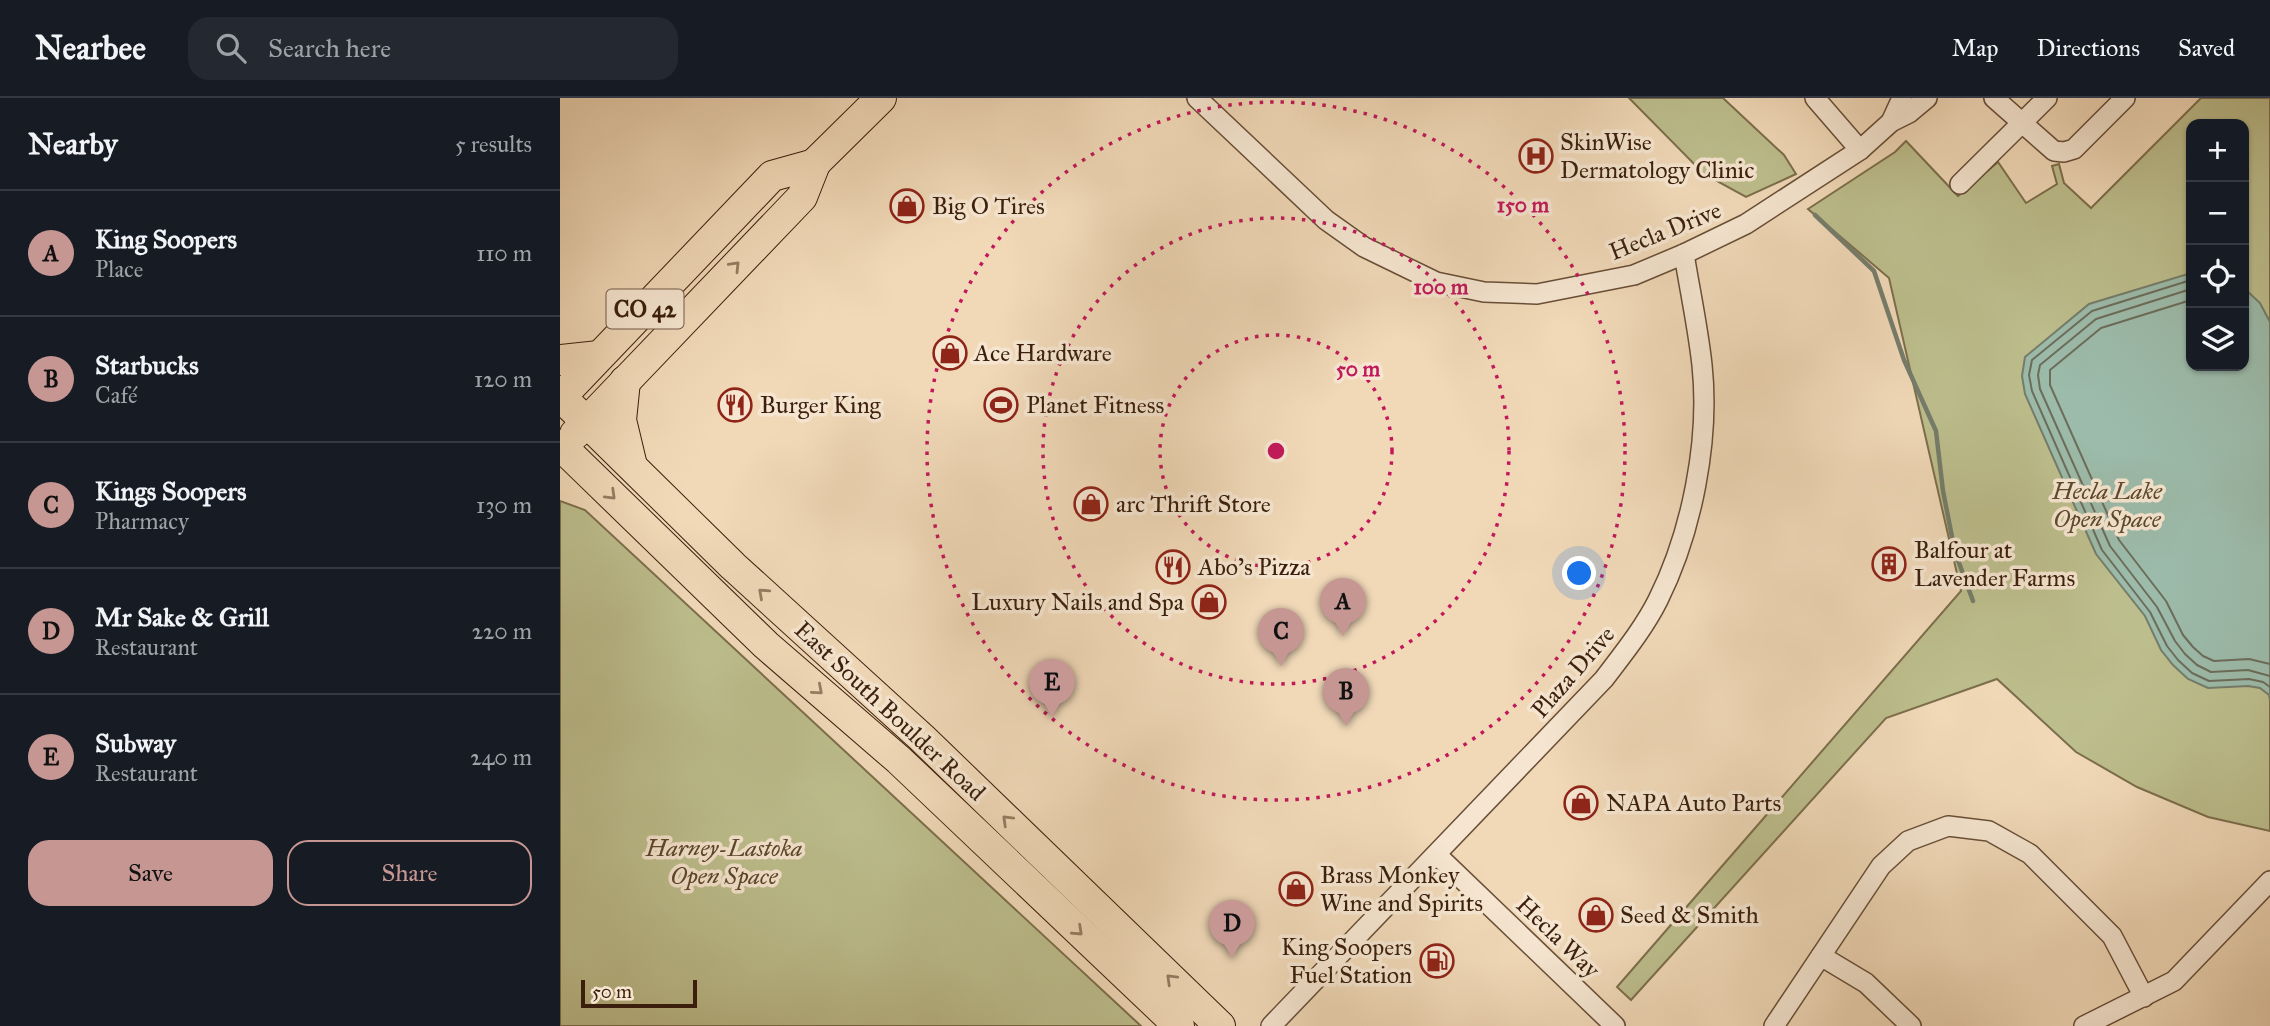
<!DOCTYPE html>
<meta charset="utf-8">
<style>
body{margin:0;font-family:"IM FELL Great Primer",serif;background:#242831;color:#f1f3f6}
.controls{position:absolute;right:21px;top:21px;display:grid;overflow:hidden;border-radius:14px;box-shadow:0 2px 5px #0004}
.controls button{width:63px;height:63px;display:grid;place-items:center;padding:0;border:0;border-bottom:2px solid #363941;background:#171b24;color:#f1f3f6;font:35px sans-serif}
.scale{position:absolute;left:21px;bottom:18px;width:116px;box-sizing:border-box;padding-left:7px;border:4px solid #3b1f0c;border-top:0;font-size:19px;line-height:24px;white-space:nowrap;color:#3b1f0c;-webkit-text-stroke:5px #f6e6d1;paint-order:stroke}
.you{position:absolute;left:1020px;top:476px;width:24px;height:24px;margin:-18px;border:5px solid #fff;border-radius:50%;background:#1a73e8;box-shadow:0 0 0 10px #1a73e833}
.badge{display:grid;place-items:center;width:46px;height:46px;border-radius:50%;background:#c59692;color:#111;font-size:23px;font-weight:700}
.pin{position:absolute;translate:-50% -58px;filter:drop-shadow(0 2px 4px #0008)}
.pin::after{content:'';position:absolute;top:37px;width:24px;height:21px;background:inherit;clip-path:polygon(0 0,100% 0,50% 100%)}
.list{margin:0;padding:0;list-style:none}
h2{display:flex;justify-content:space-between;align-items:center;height:91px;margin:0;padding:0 28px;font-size:30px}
h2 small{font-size:23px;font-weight:400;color:#9ea1a6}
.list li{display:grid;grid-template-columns:46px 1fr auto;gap:21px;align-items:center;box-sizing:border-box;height:126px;padding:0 28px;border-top:2px solid #363941}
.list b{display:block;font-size:26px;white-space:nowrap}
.list p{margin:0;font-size:23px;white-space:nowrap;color:#9ea1a6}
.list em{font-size:23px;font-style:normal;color:#9ea1a6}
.actions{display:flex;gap:14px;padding:21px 28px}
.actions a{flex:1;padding:16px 0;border:2px solid #c59692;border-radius:21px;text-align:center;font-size:24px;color:#c59692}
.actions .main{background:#c59692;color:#111}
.icon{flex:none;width:38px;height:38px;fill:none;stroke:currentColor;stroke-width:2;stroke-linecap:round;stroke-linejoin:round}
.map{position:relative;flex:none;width:1710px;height:928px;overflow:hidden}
header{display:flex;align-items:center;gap:42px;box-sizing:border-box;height:98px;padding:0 35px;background:#171b24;border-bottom:2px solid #363941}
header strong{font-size:33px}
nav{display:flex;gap:38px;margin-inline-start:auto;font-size:24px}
.search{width:490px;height:63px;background:#242831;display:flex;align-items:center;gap:18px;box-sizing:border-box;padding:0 24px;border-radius:21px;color:#9ea1a6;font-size:26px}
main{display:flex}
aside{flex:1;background:#171b24}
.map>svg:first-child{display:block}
.green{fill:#bdbe8d;stroke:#7c6e4c;stroke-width:2;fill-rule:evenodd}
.water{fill:#9cbbaa;stroke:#757d6b;stroke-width:2}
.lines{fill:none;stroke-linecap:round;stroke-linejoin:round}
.shore{stroke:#6c6d5b;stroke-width:2}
.stream{stroke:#757d6b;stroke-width:4.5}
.street-casing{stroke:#684e37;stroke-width:22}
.primary-casing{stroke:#3b1f0c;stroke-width:32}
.street{stroke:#f6e6d1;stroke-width:19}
.primary{stroke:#f1d9b8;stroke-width:30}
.oneway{stroke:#967c62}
.ring{fill:none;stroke:#c2185b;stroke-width:3.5;stroke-dasharray:3.5 7}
.labels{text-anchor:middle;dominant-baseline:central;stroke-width:7;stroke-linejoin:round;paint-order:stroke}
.shield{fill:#f6e6d1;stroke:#735b47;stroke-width:2}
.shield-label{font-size:23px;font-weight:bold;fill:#3b1f0c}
.poi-label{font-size:24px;fill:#3b1f0c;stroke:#f6e6d1;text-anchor:start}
.street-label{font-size:24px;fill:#3b1f0c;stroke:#f6e6d1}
.park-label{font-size:24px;font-style:italic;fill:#5c472c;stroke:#f6e6d1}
.centre{fill:#c2185b;stroke:#f6e6d1;stroke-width:3.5}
.ring-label{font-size:21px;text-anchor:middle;font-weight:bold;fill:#c2185b;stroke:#f6e6d1;stroke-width:7;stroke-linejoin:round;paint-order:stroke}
</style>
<header>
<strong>Nearbee</strong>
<div class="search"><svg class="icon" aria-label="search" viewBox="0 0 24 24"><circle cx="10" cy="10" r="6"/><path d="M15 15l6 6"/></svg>Search here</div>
<nav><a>Map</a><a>Directions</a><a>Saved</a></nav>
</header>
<main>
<aside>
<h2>Nearby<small>5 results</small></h2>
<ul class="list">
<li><span class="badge">A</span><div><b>King Soopers</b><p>Place</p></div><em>110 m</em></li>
<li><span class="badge">B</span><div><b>Starbucks</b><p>Café</p></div><em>120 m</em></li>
<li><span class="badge">C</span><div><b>Kings Soopers</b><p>Pharmacy</p></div><em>130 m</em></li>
<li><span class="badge">D</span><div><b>Mr Sake &amp; Grill</b><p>Restaurant</p></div><em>220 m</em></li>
<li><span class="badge">E</span><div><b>Subway</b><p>Restaurant</p></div><em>240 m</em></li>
</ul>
<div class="actions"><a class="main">Save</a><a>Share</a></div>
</aside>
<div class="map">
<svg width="1710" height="928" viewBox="0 0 1710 928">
<rect width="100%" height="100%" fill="#f1d9b8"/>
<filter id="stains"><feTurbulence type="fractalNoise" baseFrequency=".00286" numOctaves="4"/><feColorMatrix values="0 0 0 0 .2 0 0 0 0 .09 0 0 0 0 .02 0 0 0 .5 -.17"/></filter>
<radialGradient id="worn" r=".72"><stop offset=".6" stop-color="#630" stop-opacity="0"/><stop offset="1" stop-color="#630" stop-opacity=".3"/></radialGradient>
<g class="green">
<path d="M1069,0H1163L1224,57L1236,76L1186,99L1144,76Z"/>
<path d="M1641,0H1710V733L1648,719L1577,689L1516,654L1437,581L1326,620L1071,902L1057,889L1401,493L1329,180L1248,111L1335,54L1346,43L1398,98L1438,64L1466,105L1497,86L1492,68L1499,66L1504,85L1531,110ZM1631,26H1684V268H1631Z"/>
<path d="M0,403L25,412L581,928H0Z"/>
</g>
<path class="water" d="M1631,175V268H1684V190L1700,205L1710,224V602L1709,597L1700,590L1688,588L1648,590L1628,581L1613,567L1601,552L1585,518L1536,456L1465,296L1462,278L1465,259L1529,206Z"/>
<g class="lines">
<g class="shore">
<path d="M1631,182L1532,213L1472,262L1469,277L1472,293L1542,452L1590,514L1607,548L1618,562L1632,575L1649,583L1689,581L1703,584L1710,589"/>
<path d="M1631,191L1536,221L1480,267L1478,277L1480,291L1550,448L1597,509L1615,543L1625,556L1637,567L1651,574L1688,572L1710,578"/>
<path d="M1631,202L1541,230L1490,272V287L1559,442L1606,503L1623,537L1633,549L1643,558L1654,563L1689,561L1710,566"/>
</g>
<path class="stream" d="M1255,117L1314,173L1344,262L1376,333L1383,393L1395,454L1413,503"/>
<defs>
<g id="street">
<path d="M637,0L766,122L804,149L876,184L924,194L977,196L1074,177L1124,156L1186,126L1300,52L1331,24L1349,15L1367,0"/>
<path d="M1255,0L1300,52"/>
<path d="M1434,0L1494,53L1504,54L1514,51L1565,0"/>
<path d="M1331,24L1342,0"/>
<path d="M1400,86L1487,0"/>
<path d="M877,757L1055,928"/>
<path d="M1261,858L1306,885L1351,928"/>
<path d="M711,928L1044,581C1063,556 1084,530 1098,502C1132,434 1150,342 1142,267C1138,230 1130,193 1124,156"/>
<path d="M1214,928L1321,768L1348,743L1388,728L1429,733L1470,756L1552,838L1584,899"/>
<path d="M1524,928L1614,883L1710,783"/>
</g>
<g id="primary">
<path d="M242,78L321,0"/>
<path d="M0,262L39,258"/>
<path d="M65,283L61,322L72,368"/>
<path d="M0,298L173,468L362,640L660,928"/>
<path d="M0,300L212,78L255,66"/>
<path d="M15,336L242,99L255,66"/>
<path d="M0,347L206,547L339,662L619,928"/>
</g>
</defs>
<use href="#street" class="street-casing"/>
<use href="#primary" class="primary-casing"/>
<use href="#street" class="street"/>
<use href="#primary" class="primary"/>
</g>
<defs><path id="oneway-chevron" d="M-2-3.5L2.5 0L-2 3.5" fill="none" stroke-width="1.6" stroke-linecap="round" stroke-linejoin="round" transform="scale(1.75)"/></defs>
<g class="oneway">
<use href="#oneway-chevron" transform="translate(175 168) rotate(-46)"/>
<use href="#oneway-chevron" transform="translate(51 397) rotate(44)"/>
<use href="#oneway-chevron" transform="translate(203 495) rotate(-138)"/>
<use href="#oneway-chevron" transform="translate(258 592) rotate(41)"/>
<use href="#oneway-chevron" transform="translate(447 722) rotate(-136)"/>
<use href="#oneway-chevron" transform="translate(518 833) rotate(43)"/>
<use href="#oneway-chevron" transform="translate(611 881) rotate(-136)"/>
</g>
<g class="ring">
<circle cx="716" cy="353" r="116"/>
<circle cx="716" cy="353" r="233"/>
<circle cx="716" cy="353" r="349"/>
</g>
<defs>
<symbol id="hospital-ring" viewBox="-11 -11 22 22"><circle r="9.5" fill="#f6e6d1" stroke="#8f2418" stroke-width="1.5"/><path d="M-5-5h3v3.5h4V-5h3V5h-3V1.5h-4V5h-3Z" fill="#8f2418"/></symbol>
<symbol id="shop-ring" viewBox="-11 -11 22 22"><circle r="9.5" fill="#f6e6d1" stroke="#8f2418" stroke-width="1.5"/><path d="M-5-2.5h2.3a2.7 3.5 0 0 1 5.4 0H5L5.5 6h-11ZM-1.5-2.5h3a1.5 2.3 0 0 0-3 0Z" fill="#8f2418"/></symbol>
<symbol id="restaurant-ring" viewBox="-11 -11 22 22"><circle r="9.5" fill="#f6e6d1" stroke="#8f2418" stroke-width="1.5"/><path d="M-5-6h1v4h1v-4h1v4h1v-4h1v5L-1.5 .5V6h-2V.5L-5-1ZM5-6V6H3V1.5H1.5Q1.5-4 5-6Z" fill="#8f2418"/></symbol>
<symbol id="stadium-ring" viewBox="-11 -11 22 22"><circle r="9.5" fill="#f6e6d1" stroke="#8f2418" stroke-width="1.5"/><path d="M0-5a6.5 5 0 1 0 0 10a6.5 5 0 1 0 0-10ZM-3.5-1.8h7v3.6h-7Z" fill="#8f2418"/></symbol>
<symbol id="building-ring" viewBox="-11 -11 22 22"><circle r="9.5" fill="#f6e6d1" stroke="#8f2418" stroke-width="1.5"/><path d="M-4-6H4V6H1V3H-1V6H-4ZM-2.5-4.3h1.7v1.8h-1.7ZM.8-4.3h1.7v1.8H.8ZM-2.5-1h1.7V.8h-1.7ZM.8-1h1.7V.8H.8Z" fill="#8f2418"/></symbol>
<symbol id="fuel-ring" viewBox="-11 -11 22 22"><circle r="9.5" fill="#f6e6d1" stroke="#8f2418" stroke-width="1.5"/><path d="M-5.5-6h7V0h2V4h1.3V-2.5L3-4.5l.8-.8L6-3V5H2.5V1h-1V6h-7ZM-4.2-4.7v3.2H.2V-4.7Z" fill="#8f2418"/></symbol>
</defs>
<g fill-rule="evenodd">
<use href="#hospital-ring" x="957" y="39" width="38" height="38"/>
<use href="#shop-ring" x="328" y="89" width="38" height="38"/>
<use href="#shop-ring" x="371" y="236" width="38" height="38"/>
<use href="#restaurant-ring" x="156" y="288" width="38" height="38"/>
<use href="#stadium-ring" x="422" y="288" width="38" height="38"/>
<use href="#shop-ring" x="512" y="387" width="38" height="38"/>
<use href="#building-ring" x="1310" y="447" width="38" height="38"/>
<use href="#restaurant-ring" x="594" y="450" width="38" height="38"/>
<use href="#shop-ring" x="630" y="485" width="38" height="38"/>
<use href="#shop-ring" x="1002" y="686" width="38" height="38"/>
<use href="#shop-ring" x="717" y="772" width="38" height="38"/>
<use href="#shop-ring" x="1017" y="798" width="38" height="38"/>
<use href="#fuel-ring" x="858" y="844" width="38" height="38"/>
</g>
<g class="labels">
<rect class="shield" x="46.5" y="191.5" width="77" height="39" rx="5"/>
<g class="shield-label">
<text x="85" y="211">CO 42</text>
</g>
<g class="poi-label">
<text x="1000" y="44">SkinWise<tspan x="1000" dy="28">Dermatology Clinic</tspan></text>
<text x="372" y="108">Big O Tires</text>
<text x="414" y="255">Ace Hardware</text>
<text x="200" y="307">Burger King</text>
<text x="466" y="307">Planet Fitness</text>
<text x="556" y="406">arc Thrift Store</text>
<text x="1354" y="452">Balfour at<tspan x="1354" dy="28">Lavender Farms</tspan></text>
<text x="638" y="469">Abo's Pizza</text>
<text x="624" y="504" text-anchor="end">Luxury Nails and Spa</text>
<text x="1046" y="705">NAPA Auto Parts</text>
<text x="760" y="777">Brass Monkey<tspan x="760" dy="28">Wine and Spirits</tspan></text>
<text x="1060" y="817">Seed &amp; Smith</text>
<text x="852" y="849" text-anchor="end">King Soopers<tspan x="852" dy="28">Fuel Station</tspan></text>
</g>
<g class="street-label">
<text transform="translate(1105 133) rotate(-22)">Hecla Drive</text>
<text transform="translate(1013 574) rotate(-49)">Plaza Drive</text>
<text transform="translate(330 613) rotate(43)">East South Boulder Road</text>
<text transform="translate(998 839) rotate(44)">Hecla Way</text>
</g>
<g class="park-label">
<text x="1547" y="393">Hecla Lake<tspan x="1547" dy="28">Open Space</tspan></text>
<text x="164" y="750">Harney-Lastoka<tspan x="164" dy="28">Open Space</tspan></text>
</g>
</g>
<circle cx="716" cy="353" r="10" class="centre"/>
<g class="ring-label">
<text x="963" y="114">150 m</text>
<text x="881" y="196">100 m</text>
<text x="798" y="278">50 m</text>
</g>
<rect width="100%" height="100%" filter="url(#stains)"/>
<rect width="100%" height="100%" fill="url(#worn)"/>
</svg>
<div class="controls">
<button>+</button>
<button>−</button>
<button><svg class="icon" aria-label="locate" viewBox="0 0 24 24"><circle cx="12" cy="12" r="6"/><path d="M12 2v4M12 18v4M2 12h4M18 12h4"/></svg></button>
<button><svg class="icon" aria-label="layers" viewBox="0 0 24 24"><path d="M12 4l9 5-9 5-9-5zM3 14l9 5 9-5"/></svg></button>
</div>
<div class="scale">50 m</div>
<div class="you"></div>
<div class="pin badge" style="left:783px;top:538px">A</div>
<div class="pin badge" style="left:786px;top:628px">B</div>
<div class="pin badge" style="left:721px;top:568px">C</div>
<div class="pin badge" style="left:672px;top:860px">D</div>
<div class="pin badge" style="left:492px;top:619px">E</div>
</div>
</main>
